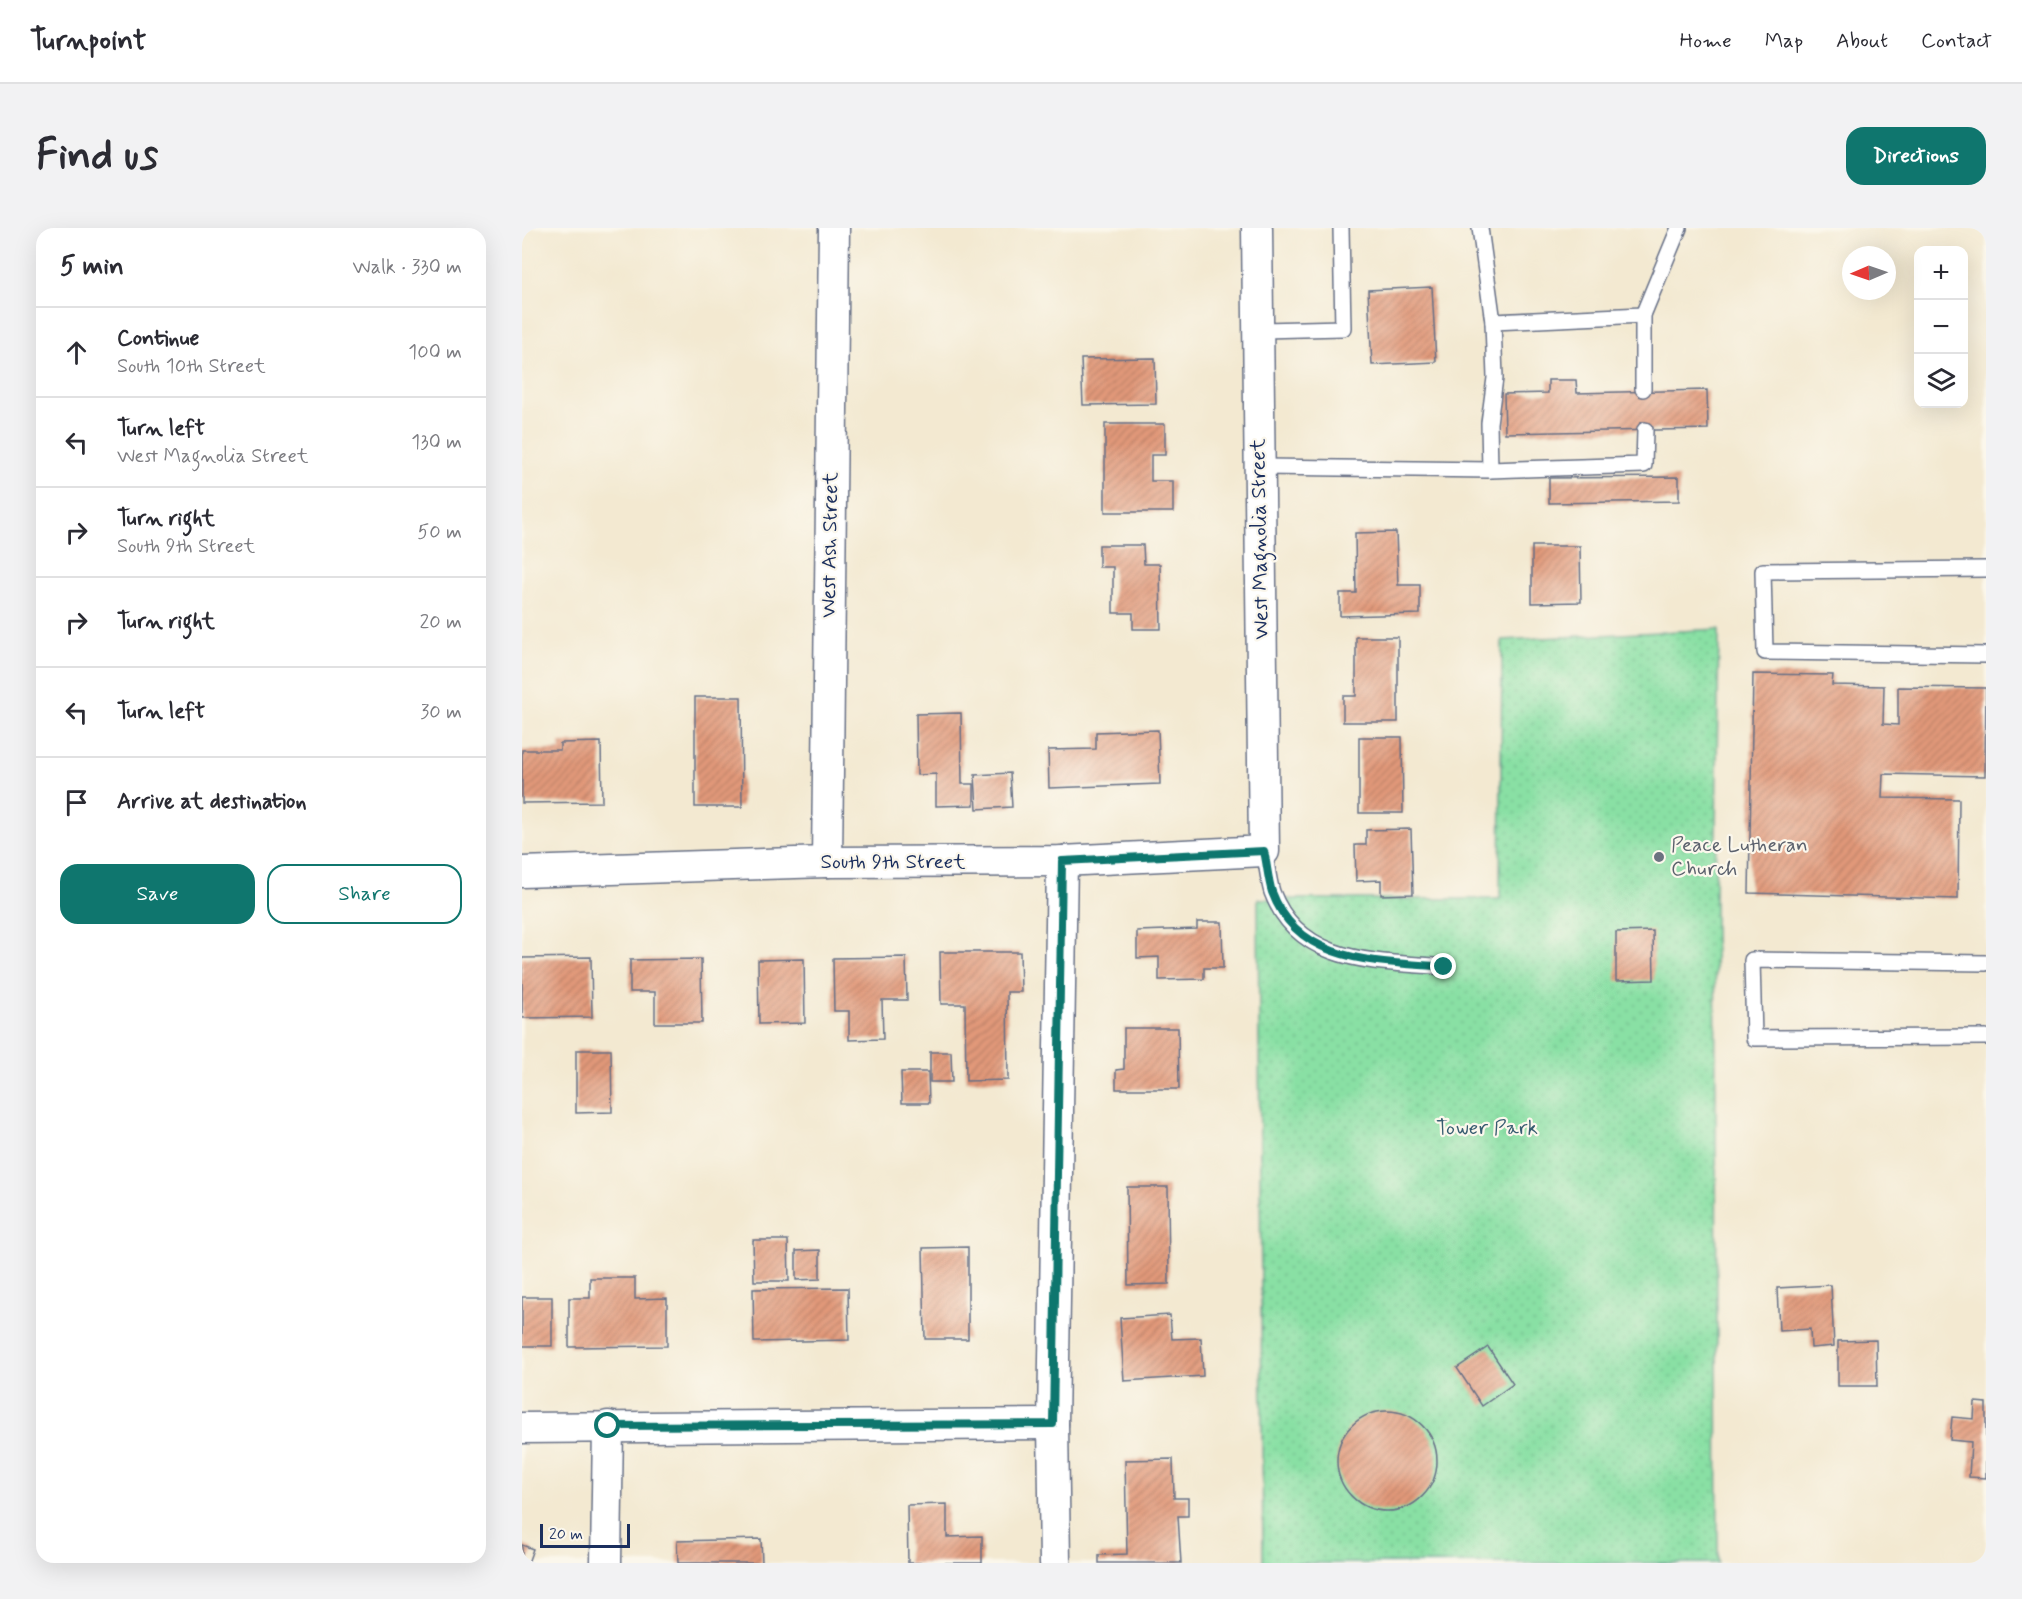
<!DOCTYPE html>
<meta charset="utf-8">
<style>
body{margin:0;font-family:Mynerve,sans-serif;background:#f2f2f3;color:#2b2b33}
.controls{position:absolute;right:18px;top:18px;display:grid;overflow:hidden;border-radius:12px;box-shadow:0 6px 24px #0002}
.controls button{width:54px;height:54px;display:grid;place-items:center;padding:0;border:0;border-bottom:2px solid #e1e1e2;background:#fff;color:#2b2b33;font:30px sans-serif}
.compass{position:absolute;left:1320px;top:18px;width:54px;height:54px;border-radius:50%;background:#fff;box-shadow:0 6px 24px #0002;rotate:268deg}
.scale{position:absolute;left:18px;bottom:15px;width:90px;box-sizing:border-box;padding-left:6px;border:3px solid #1b2f5e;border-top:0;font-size:16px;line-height:21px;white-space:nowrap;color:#1b2f5e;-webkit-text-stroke:4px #fbf7ec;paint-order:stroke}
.stop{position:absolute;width:18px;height:18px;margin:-14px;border:4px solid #0f766e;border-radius:50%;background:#fff}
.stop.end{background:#0f766e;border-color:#fff;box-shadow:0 2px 6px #0008}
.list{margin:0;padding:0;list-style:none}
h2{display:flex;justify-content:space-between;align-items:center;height:78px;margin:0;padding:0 24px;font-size:26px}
h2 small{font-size:20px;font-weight:400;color:#7c7c81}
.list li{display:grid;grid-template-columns:39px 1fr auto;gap:18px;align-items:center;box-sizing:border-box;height:90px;padding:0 24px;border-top:2px solid #e1e1e2}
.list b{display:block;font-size:22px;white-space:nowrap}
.list p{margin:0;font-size:20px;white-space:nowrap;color:#7c7c81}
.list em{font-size:20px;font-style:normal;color:#7c7c81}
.actions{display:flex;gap:12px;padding:18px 24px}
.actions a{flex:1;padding:14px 0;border:2px solid #0f766e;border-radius:18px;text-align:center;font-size:21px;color:#0f766e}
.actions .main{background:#0f766e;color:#fff}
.icon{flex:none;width:33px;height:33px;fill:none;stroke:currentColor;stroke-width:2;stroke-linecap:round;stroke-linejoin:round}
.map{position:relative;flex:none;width:1464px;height:1335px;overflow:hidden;border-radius:18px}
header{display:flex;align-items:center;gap:36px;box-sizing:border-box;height:84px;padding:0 30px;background:#fff;border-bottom:2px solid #e1e1e2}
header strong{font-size:28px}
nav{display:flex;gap:33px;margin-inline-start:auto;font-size:21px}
.intro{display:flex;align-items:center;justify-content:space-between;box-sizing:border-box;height:144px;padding:0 36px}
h1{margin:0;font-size:42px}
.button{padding:15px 27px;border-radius:18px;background:#0f766e;color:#fff;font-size:21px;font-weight:700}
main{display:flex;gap:36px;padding:0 36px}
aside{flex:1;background:#fff;border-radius:18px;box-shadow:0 6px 24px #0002}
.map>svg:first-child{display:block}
.green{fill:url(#green-dots);stroke:#528881;stroke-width:1.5}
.building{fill:url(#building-hatch)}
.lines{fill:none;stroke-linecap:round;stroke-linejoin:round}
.service-casing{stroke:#677086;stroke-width:18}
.minor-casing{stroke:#677086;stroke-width:33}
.service{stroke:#fff;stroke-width:15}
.minor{stroke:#fff;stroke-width:30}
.route{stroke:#0f766e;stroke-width:8}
.worship-dot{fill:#6b7280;stroke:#fbf7ec;stroke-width:2}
.labels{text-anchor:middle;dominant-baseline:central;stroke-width:4.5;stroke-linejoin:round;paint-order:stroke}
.street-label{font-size:21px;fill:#1b2f5e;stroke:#fbf7ec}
.worship-label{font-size:21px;fill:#5b616d;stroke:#fbf7ec;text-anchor:start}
.park-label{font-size:21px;fill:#365b70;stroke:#fbf7ec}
</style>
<header>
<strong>Turnpoint</strong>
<nav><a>Home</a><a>Map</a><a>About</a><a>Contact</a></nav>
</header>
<div class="intro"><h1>Find us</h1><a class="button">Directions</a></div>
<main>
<aside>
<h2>5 min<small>Walk · 330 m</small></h2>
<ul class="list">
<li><svg class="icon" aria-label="ahead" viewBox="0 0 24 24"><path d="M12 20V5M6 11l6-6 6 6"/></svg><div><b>Continue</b><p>South 10th Street</p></div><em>100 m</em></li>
<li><svg class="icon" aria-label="left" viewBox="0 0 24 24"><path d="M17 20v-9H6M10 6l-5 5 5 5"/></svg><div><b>Turn left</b><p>West Magnolia Street</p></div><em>130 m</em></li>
<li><svg class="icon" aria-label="right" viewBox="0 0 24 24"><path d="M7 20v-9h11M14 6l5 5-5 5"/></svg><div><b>Turn right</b><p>South 9th Street</p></div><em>50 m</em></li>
<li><svg class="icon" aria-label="right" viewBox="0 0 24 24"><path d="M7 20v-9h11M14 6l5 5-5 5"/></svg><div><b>Turn right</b></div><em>20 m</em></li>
<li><svg class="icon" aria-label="left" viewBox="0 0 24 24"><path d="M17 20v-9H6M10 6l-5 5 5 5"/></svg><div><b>Turn left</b></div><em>30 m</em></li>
<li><svg class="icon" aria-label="arrive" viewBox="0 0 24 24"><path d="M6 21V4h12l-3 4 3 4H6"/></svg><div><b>Arrive at destination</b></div></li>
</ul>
<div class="actions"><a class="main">Save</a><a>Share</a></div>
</aside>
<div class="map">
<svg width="1464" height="1335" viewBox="0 0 1464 1335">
<defs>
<pattern id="green-dots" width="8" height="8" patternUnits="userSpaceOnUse" patternTransform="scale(1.5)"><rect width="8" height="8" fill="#89e0a4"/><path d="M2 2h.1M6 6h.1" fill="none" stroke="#76c090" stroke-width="1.8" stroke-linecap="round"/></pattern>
<pattern id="building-hatch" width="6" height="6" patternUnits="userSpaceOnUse" patternTransform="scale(1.5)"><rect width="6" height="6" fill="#e29979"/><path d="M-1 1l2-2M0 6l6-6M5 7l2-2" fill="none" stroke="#b67d66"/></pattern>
</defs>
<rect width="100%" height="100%" fill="#fbf7ec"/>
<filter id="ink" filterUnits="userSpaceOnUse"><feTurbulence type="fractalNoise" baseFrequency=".0167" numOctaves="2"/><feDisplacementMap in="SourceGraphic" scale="12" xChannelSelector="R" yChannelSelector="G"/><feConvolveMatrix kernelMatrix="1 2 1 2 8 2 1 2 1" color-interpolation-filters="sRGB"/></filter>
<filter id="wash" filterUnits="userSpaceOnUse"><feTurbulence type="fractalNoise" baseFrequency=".008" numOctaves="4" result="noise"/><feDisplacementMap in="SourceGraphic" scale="24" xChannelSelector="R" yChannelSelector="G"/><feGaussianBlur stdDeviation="1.35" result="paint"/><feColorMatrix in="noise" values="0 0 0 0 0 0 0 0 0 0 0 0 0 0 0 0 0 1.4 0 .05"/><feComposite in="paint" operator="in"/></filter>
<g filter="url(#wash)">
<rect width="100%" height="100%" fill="#f3e9d1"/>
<path class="green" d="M1197,401L1193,673L1196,1335H741L736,671H978L980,412Z"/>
<g id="blocks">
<g class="building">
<path d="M910,59L914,134L850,137L846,62Z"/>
<path d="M633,130L634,176L561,177L559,131Z"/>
<path d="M1026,152H1054L1055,165L1185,162L1186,201L983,205L982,166L1026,165Z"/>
<path d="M583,196H643V227H629V253H651V284H583Z"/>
<path d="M1157,249V273L1027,275V250Z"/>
<path d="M874,304L876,357H898V386L818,388V365H834L833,305Z"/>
<path d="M577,317H621L622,336H638L639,401H611V385H591V339H577Z"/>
<path d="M1010,318H1058L1059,374L1010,375Z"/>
<path d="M834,409H876V494H821V468H834Z"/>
<path d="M1231,446L1311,447L1310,457L1362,458L1361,496L1376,497V459L1464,460L1463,548L1361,546L1360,570L1437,571L1436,671L1227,665Z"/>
<path d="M173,469H219L220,579H173Z"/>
<path d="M439,485L440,556H452V577L414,578V546L395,547L394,486Z"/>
<path d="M636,502L638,556L527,560L526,522L574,521V504Z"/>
<path d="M837,509H880L881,585H837Z"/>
<path d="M79,514L80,574L0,575V522H38V515Z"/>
<path d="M488,545L490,579L455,581L453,547Z"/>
<path d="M889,601L891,666L859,667V652L834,653L833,617H844V602Z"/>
<path d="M675,694H700L701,740H682V751L637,752V729L615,730V703L675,701Z"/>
<path d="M1131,703L1132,752L1094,753V704Z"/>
<path d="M418,724H498L499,764H485L486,852L444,853L443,776H419Z"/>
<path d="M69,729L70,789L0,790V730Z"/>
<path d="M384,729L385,772H360L361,811L327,812V783H312L311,730Z"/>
<path d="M179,731L180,795H133V764H108V732Z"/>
<path d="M282,731L283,795L237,796L236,732Z"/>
<path d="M602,800H656L657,861H594V842L602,841Z"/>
<path d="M54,822H89L90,884L54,885Z"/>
<path d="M408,824H429L430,854H408Z"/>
<path d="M379,844H406L407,875H380Z"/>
<path d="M605,959H646L647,1056L606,1057Z"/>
<path d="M231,1012H266L267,1053H232Z"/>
<path d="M446,1019V1111H403L401,1020Z"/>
<path d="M298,1022V1051L274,1052V1023Z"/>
<path d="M68,1050H113V1071L145,1070V1118L47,1119V1070H68Z"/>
<path d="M1309,1057L1312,1118L1289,1120L1288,1101L1257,1103L1255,1060Z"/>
<path d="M326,1060L327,1112L232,1114L231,1061Z"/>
<rect x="0" y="1069" width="30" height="49"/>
<path d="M648,1087L650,1111L679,1110L681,1148L602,1153L598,1090Z"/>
<path d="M1354,1112L1355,1158H1316V1113Z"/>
<path d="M966,1119L991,1156L960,1178L935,1140Z"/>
<path d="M1453,1174L1464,1175V1250L1447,1249L1449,1214L1428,1212L1430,1189L1452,1191Z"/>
<circle cx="865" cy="1233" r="50"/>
<path d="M651,1231L652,1270H666V1288H656L659,1335H577V1327L605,1326L603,1232Z"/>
<path d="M425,1276V1309L460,1308V1335H386L385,1277Z"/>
<path d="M239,1311L240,1335H156L155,1313Z"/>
<path d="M0,1317L11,1321L6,1335H0Z"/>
</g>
</g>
</g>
<g filter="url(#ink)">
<use href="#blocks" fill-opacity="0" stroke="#677086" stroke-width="1.5"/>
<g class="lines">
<defs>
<g id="service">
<path d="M958,0L971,94"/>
<path d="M1121,87L971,94L973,150L967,195L968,242L1122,237L1123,202"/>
<path d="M736,102L821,100L819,0"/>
<path d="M1121,161V87L1157,0"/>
<path d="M737,239L968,242"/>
<path d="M1464,341L1241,343L1243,424L1464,427"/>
<path d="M742,623C745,636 746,651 750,664C778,738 857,733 922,739"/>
<path d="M1464,735L1230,732L1232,810L1464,809"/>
</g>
<g id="minor">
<path d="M305,634L312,0"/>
<path d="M0,644L305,634L540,633L742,623L735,0"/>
<path d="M0,1200L531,1196"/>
<path d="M84,1335L86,1198"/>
<path d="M533,1335L531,1196L540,633"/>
</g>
</defs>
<use href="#service" class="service-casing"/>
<use href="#minor" class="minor-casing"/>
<use href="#service" class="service"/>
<use href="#minor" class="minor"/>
</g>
</g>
<g class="lines" filter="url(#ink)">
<path class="route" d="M86,1198L531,1196L540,633L742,623C745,636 746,651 750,664C777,737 858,733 922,739"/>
</g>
<circle class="worship-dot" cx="1137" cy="629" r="6"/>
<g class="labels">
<g class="street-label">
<text transform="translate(738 311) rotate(-91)">West Magnolia Street</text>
<text transform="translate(308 317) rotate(-89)">West Ash Street</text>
<text x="371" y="634">South 9th Street</text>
</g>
<g class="worship-label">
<text x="1149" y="617">Peace Lutheran<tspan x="1149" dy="24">Church</tspan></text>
</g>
<g class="park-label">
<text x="965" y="900">Tower Park</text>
</g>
</g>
</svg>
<div class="controls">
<button>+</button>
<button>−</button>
<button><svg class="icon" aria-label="layers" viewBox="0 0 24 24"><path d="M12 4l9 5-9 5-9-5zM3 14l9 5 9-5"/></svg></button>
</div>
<svg class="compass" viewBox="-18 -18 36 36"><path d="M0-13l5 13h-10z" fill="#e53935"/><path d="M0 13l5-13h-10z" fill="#7c7c81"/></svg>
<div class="scale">20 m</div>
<div class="stop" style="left:86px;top:1198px"></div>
<div class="stop end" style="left:922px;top:739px"></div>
</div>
</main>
